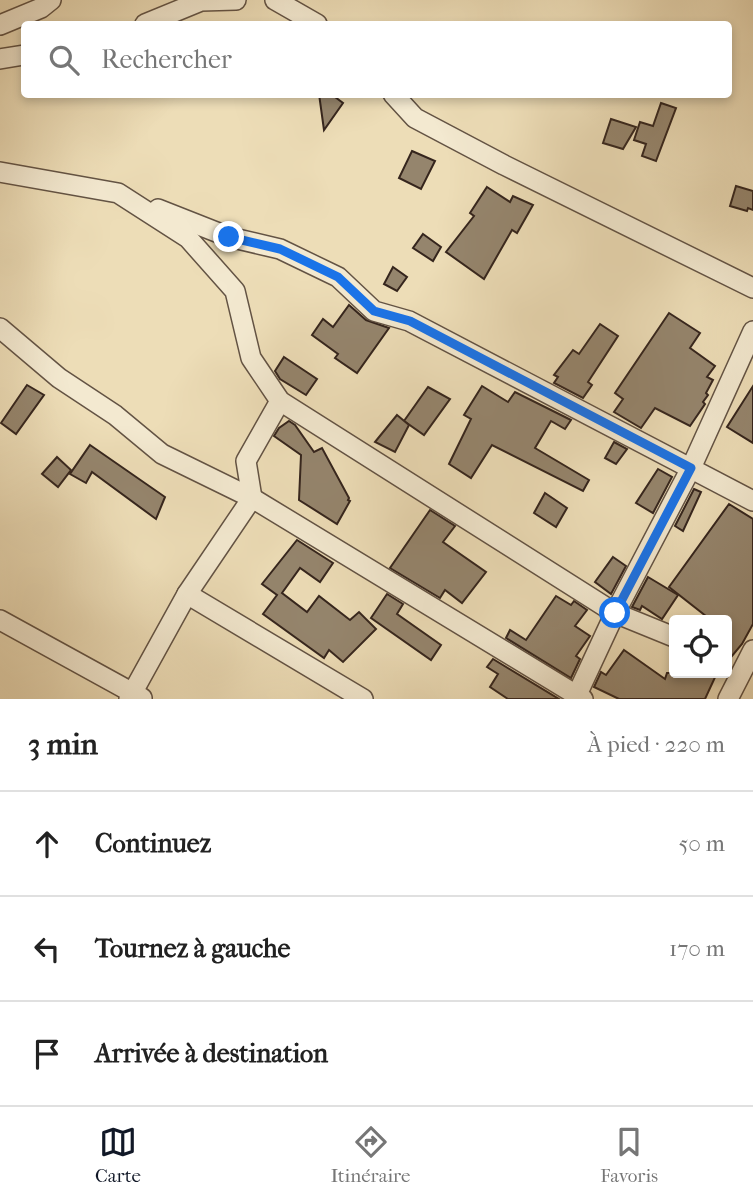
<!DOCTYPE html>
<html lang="fr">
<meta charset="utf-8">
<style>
body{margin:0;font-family:"IM FELL French Canon",serif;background:#f6f6f6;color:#222}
.controls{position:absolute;right:21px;bottom:21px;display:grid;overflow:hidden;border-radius:7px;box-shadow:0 4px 10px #0003}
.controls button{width:63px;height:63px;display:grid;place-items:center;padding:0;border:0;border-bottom:2px solid #e0e0e0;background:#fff;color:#222;font:35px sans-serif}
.stop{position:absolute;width:21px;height:21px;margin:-16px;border:5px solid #1a73e8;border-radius:50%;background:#fff}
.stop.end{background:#1a73e8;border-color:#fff;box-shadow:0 2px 7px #0008}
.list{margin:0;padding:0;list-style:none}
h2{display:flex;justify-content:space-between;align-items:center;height:91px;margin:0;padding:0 28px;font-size:30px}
h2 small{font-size:23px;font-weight:400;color:#767676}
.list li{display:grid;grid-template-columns:46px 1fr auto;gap:21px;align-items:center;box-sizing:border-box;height:105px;padding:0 28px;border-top:2px solid #e0e0e0}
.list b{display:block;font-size:26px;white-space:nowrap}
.list em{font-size:23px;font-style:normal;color:#767676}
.icon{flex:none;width:38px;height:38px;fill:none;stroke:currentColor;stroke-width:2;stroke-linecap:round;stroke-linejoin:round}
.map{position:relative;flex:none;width:753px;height:699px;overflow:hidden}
.search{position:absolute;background:#fff;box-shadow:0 4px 10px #0003;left:21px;right:21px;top:21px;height:77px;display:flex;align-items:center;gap:18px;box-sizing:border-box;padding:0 24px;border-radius:7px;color:#767676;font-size:26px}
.sheet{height:406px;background:#fff}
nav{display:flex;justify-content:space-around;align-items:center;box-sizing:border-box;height:98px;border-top:2px solid #e0e0e0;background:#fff;font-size:19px;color:#767676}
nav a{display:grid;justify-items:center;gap:4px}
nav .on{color:#111827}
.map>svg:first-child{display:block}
.building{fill:#95856d;stroke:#35251d;stroke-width:2}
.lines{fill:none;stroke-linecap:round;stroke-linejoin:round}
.street-casing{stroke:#635344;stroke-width:22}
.street{stroke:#f3e9d0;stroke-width:19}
.route{stroke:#1a73e8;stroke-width:9}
</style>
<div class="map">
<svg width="753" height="699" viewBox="0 0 753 699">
<rect width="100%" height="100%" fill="#edddb7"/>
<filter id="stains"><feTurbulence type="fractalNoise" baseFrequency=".00286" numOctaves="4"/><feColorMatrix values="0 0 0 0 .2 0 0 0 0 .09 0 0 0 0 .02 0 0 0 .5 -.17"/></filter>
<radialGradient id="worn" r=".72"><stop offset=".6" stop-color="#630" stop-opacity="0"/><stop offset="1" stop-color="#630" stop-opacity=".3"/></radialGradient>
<g class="building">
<path d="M319,94H331L343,103L324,130Z"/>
<path d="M661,103L676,108L656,161L642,156L646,144L634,140L640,122L653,126Z"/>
<path d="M611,119L636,127L623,149L603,143Z"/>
<path d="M412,151L435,161L421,189L399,178Z"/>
<path d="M736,186L753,191V210L748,208L747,211L730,206Z"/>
<path d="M487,187L510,202L513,196L533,205L517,233L512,230L484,279L446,252L474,216L470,213Z"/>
<path d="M423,234L441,247L433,261L413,248Z"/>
<path d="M393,267L407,277L397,291L384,284Z"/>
<path d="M349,305L366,320L389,328L357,373L335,358L338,354L312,335L323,319L333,327Z"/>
<path d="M669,313L700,333L690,348L715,366L707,377L713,380L706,393L708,395L703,402L705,404L690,426L655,408L641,428L614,412L623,399L615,393Z"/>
<path d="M600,324L618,336L588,382L592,385L583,398L554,383L558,377L554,375L573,350L579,354Z"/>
<path d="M284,357L317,379L306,395L280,379L275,371Z"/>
<path d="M27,385L44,395L16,434L1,423Z"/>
<path d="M482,386L508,402L515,392L571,420L565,429L551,421L535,448L589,480L583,491L492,445L471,478L449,464L471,419L464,415Z"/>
<path d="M753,386V443L727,427Z"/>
<path d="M428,387L450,399L424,435L404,421Z"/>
<path d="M397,415L409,425L395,452L375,442Z"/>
<path d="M289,421L295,425L314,452L322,448L349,498L348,500L350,501L337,524L299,500L301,455L274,436L279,428Z"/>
<path d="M614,442L627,449L616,464L605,458Z"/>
<path d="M90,445L165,497L156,519L92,472L86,483L70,474Z"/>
<path d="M57,457L71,470L58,487L42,474Z"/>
<path d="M658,469L672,477L653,513L636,503Z"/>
<path d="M694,489L701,492L683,531L675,526Z"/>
<path d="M545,493L567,508L556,527L534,513Z"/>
<path d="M729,504L753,519V624L742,644L727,662V620H711L669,587Z"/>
<path d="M430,510L455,526L443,542L486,572L462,603L445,590L440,598L390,568Z"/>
<path d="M297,540L333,563L320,582L300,568L282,593L307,612L319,596L350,620L359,612L376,629L343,662L329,650L324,658L263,614L277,595L262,584Z"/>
<path d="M613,557L626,566L611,594L595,582Z"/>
<path d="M648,577L678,595L662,619L642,606L640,610L632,607Z"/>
<path d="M387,594L403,604L397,614L441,645L431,660L371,618Z"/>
<path d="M556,596L571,605L574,601L587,610L575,626L590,636L576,656L580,659L571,678L506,638L510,630L526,640Z"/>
<path d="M624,650L665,679L667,673H717L705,699H619L594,687L601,672L606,675Z"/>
<path d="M493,659L559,699H508L490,687L498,674L487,667Z"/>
</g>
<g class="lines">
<defs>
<g id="street">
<path d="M275,0L317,24"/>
<path d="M145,24L201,1L236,0"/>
<path d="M0,25L41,8L51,0"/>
<path d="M0,59L24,55"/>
<path d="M393,94L415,118L504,165L753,288"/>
<path d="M0,172L118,193L188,238L235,291L251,358L280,401L615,613L674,637"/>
<path d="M158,209L229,237L280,249L338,277L374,311L409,321L753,501"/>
<path d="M0,328L59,378L115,415L162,454L252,498L583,699"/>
<path d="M187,594L363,699"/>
<path d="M0,620L142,698"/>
<path d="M129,699L187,594L252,498L246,461L280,401"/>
<path d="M575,699L615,613L691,468L753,331"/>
<path d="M728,699L753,650"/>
</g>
</defs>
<use href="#street" class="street-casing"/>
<use href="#street" class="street"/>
</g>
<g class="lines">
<path class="route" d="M229,237L280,249L338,277L374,311L410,321L691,468L615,613"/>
</g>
<rect width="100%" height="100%" filter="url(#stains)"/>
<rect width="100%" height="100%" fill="url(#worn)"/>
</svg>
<div class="controls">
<button><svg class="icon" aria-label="locate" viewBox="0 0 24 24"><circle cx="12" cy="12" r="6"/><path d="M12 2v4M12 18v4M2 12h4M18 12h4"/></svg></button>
</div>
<div class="stop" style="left:615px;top:613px"></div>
<div class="stop end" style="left:229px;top:237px"></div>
<div class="search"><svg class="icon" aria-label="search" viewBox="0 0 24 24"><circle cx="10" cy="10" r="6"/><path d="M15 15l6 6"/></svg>Rechercher</div>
</div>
<section class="sheet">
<h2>3 min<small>À pied · 220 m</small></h2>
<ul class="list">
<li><svg class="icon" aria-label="ahead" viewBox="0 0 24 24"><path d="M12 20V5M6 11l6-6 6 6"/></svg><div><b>Continuez</b></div><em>50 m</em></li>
<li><svg class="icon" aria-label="left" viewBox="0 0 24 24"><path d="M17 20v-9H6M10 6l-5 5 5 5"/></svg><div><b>Tournez à gauche</b></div><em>170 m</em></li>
<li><svg class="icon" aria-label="arrive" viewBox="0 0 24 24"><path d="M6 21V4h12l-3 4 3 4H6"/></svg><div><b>Arrivée à destination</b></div></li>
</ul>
</section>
<nav>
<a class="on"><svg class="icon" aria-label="map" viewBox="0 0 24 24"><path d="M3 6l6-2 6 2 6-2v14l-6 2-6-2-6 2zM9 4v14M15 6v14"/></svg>Carte</a>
<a><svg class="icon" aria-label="directions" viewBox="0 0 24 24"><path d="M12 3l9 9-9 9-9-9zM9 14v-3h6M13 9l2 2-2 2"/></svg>Itinéraire</a>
<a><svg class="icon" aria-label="saved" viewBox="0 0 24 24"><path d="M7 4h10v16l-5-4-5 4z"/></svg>Favoris</a>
</nav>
